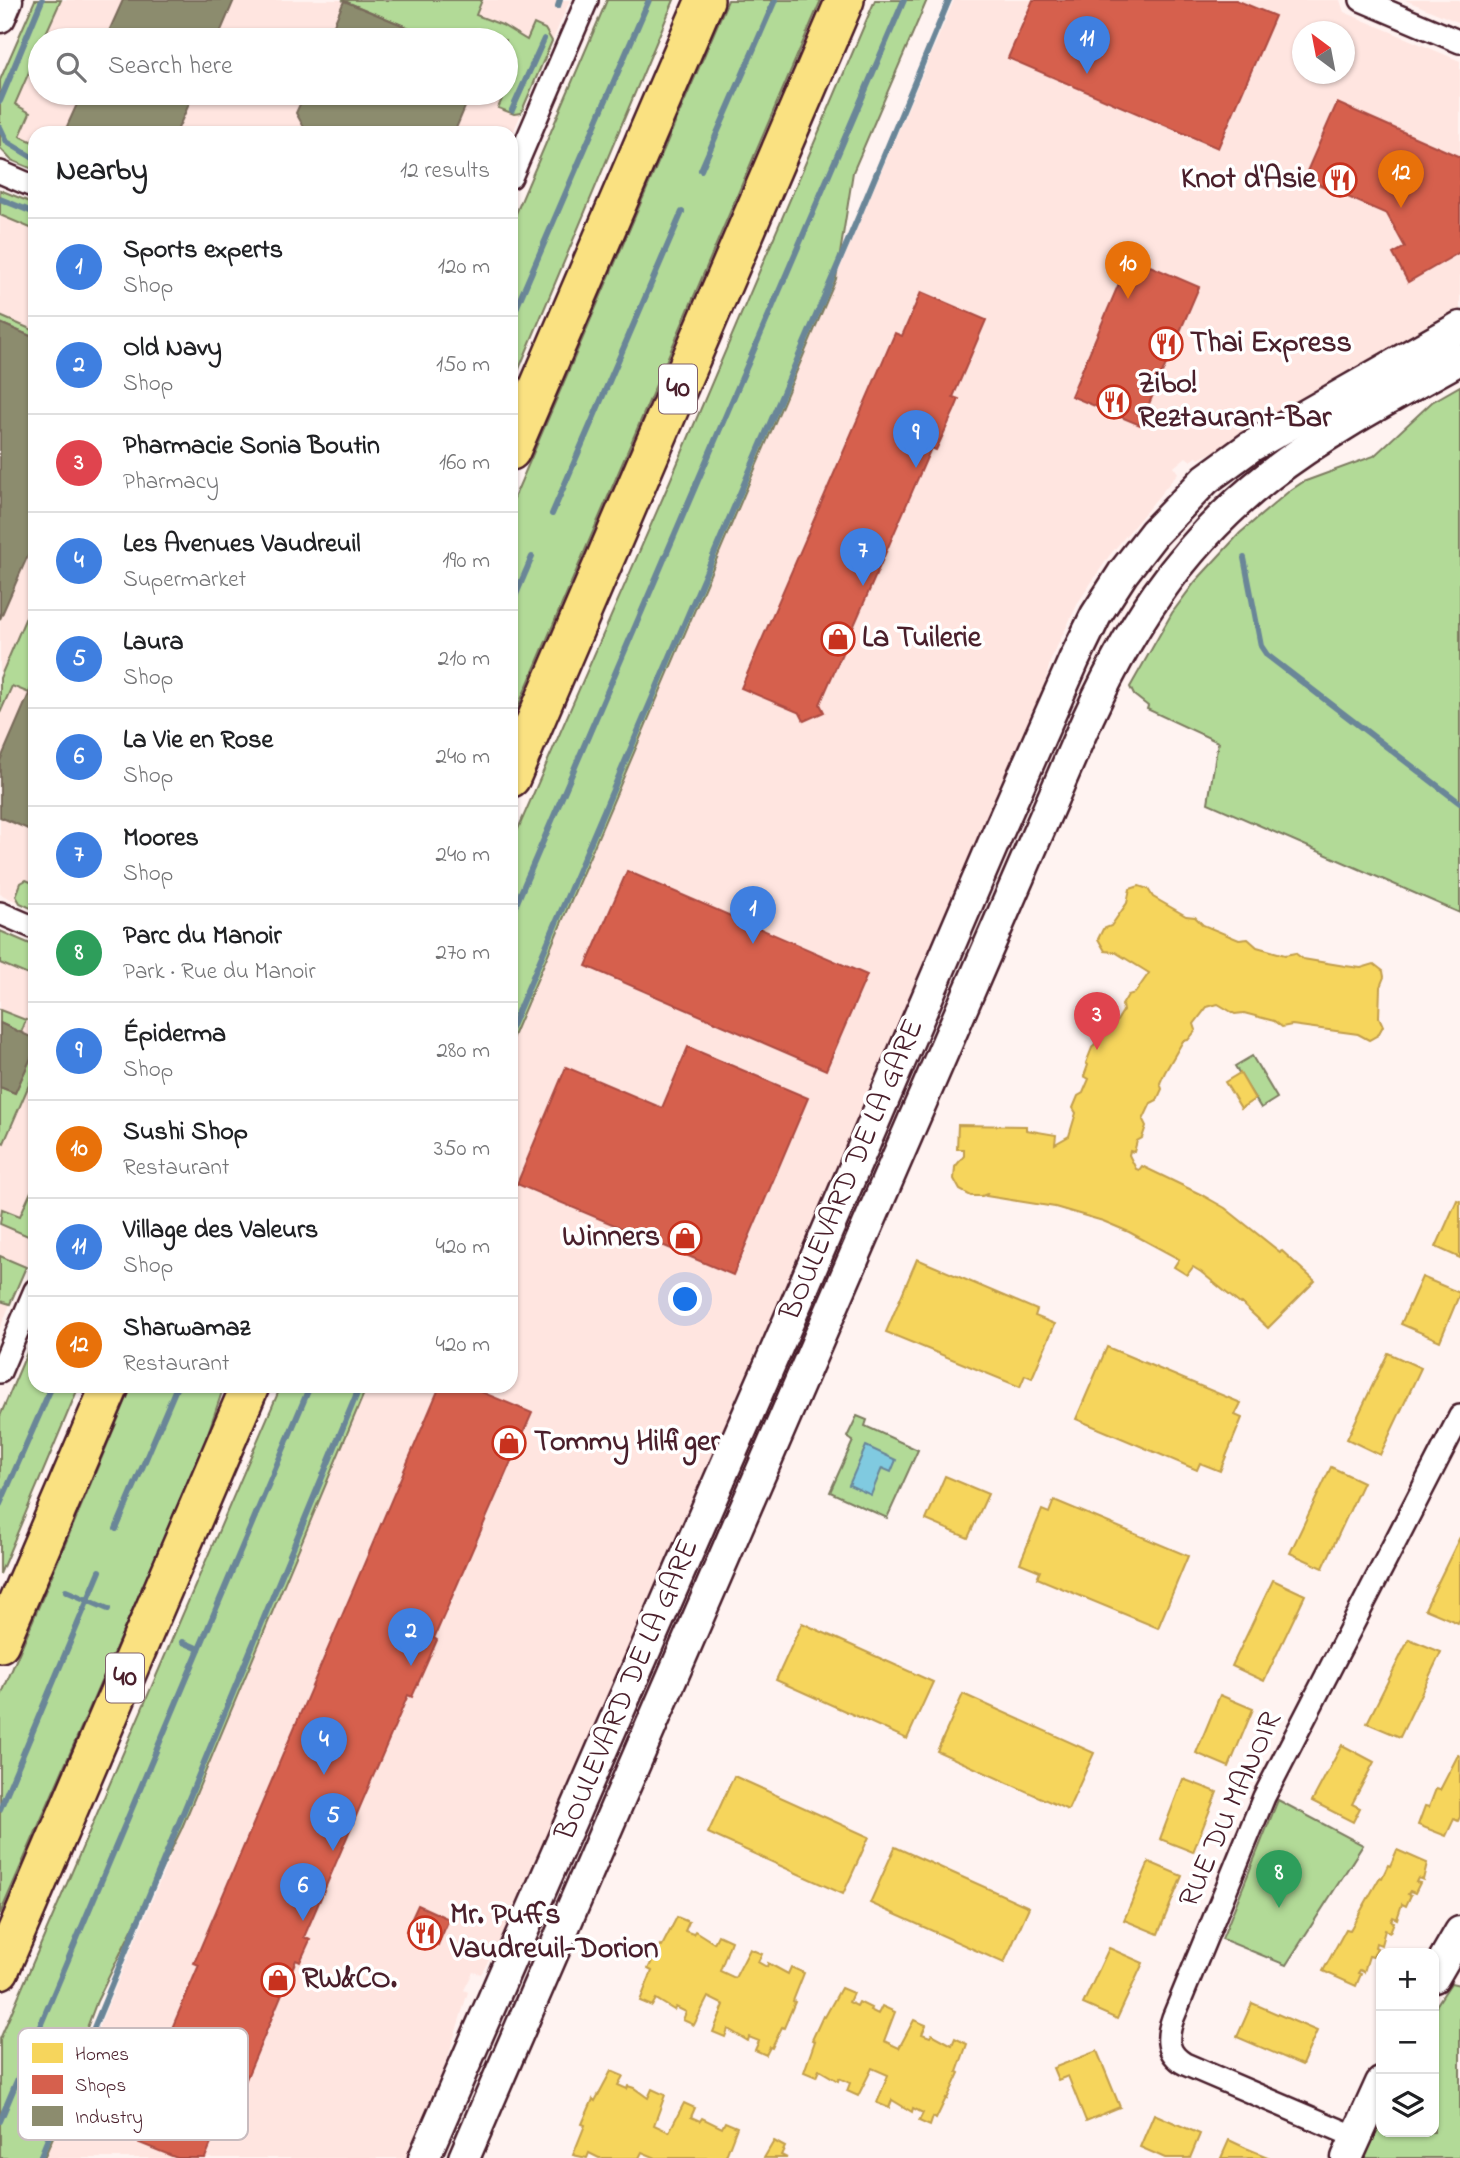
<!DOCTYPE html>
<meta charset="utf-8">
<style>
body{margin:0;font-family:"Indie Flower",sans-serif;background:#f2f2f2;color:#202124}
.controls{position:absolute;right:21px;bottom:21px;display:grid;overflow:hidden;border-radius:14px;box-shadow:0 2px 5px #0004}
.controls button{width:63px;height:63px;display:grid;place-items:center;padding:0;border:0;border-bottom:2px solid #e0e0e0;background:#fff;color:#202124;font:35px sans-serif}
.compass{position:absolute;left:1292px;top:21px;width:63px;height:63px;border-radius:50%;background:#fff;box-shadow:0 2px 5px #0004;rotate:328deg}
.you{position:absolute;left:686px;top:1300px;width:24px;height:24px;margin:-18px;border:5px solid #fff;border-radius:50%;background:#1a73e8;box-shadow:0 0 0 10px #1a73e833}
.badge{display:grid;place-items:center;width:46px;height:46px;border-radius:50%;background:#d93025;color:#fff;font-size:23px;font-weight:700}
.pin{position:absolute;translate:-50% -58px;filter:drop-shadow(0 2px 4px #0008)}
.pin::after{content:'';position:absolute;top:37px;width:24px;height:21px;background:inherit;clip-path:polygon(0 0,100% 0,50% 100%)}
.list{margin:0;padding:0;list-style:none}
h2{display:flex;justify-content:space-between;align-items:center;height:91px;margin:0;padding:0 28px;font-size:30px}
h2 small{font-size:23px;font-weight:400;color:#757577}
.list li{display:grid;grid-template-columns:46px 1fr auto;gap:21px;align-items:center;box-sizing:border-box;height:98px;padding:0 28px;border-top:2px solid #e0e0e0}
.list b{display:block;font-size:26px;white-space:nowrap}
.list p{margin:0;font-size:23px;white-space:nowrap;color:#757577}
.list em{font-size:23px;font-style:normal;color:#757577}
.icon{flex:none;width:38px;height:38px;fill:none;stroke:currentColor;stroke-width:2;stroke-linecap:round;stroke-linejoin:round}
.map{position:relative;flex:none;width:1460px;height:2158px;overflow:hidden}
.search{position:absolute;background:#fff;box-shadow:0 2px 5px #0004;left:28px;top:28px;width:490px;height:77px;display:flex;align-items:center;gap:18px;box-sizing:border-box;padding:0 24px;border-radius:38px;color:#757577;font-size:26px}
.panel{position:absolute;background:#fff;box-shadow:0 2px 5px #0004;left:28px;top:126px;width:490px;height:1267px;border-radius:21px}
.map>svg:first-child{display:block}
.built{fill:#ffe5e0;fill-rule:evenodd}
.green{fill:#b2da97;stroke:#7e7c61;stroke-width:2}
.water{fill:#80cae0;stroke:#6a8698;stroke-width:2}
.homes{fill:#f6d55c;stroke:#c29e4d;stroke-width:2}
.shops{fill:#d6604d;stroke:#ac4c43;stroke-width:2}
.industry{fill:#8c8c6e;stroke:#786b5a;stroke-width:2}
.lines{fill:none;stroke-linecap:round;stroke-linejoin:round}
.stream{stroke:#6a8698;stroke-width:6}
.street-casing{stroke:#4a1f2b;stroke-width:26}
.secondary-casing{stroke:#4a1f2b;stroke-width:35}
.highway-casing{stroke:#4a1f2b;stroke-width:42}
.street{stroke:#fff;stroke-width:21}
.secondary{stroke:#fff;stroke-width:30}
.highway{stroke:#fae181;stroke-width:37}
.labels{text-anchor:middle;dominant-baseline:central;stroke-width:7;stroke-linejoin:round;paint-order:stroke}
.shield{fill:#fff;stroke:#80626b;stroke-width:2}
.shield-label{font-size:28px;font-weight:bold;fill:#4a1f2b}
.poi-label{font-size:30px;font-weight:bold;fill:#4a1f2b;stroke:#fff;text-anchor:start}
.street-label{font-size:30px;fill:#4a1f2b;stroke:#fff}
.key{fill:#fff;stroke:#c9bcbf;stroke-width:2}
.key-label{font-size:19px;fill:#4a1f2b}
</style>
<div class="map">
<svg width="1460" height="2158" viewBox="0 0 1460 2158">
<rect width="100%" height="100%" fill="#fff3f1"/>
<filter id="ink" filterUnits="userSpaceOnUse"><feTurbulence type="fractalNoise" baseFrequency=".0143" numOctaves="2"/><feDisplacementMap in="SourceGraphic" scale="14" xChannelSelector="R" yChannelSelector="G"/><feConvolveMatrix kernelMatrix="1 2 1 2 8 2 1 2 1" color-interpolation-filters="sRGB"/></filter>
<g filter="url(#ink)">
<g class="built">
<path d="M35,0H570L511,137V133H35V170L11,160L0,148V80ZM40,40H506V93H40Z"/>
<path d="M954,0H1340L1344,12L1460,61V314L1243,437L1199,459L1197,457L1191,461L1186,457L1174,467L1178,473L1109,556L1079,601L1051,659L1037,714L521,1903L481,1974L473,1972L464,1990L468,1992L447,2061L409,2158H44L367,1386H511V1041ZM1302,32H1344V74H1302Z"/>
<path d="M1405,0H1460V23Z"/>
<path d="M0,190L35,204V910L0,894Z"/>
<path d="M0,931L35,946V1246L0,1328Z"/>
</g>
<g class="green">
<path d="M35,0H61L43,40H40V47L15,104L30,113L20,136L35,143V170L11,160L0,148V80Z"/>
<path d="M342,0H482L476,15L502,25L527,40L534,24L545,29L552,41L521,113L514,114L498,108L513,74L506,70V40H438Z"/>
<path d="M607,0H674L511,388V225Z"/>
<path d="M728,0H821L511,723V505Z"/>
<path d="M875,0H927L853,172L836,279L511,1041V845L664,495Z"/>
<path d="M0,190L35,204V230L0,215Z"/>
<path d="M0,316L35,331V338L0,323Z"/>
<path d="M1460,386V913L1208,803L1218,742L1147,709L1148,706L1134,695L1130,687L1172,613L1195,582L1240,533L1288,492L1303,482L1374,456L1432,402Z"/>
<path d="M35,596V680L29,693L12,686L0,713V678Z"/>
<path d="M26,880L35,884V910L20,903L16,896L21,883Z"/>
<path d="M0,931L35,946V978L0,963Z"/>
<path d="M0,1010L26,1020L21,1033L0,1023Z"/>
<path d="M35,1049V1071L4,1143L0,1141V1087L15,1093Z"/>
<path d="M1252,1056L1277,1098L1261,1108L1235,1066Z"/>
<path d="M35,1183V1239L0,1224L2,1209L20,1216Z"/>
<path d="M0,1256L26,1267L10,1304L0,1301Z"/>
<path d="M35,1334V1386H79L0,1574V1416Z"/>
<path d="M132,1386H224L204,1445L0,1914V1698Z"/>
<path d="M281,1386H367L181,1830L97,2001L67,2081L57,2128L44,2158H0V2039Z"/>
<path d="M857,1416L867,1420L865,1426L918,1450L887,1518L830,1492L853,1441L847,1437Z"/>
<path d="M1278,1800L1363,1845L1286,1965L1222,1939Z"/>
<path d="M1451,1983L1460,1985V2158H1364L1381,2120V2132H1434V2009Z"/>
</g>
<path class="water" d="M866,1446L896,1460L891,1472L882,1468L871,1495L849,1485Z"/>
<g class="homes">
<path d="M1139,886L1148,889L1153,897L1186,916L1195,917L1203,925L1239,940L1248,939L1257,947L1285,955L1295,953L1303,959L1345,966L1361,968L1374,964L1383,971L1384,977L1380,987L1379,1017L1383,1026L1378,1035L1369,1040L1358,1034L1292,1025L1282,1027L1274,1021L1244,1013L1235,1014L1218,1004L1207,1007L1194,1024L1196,1030L1188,1040L1183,1041L1165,1072L1160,1083L1162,1089L1157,1100L1151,1103L1143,1120L1146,1126L1142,1138L1137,1141L1134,1152L1130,1151L1129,1155L1136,1169L1139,1170L1142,1166L1200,1194L1225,1208L1280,1252L1282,1251L1315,1281L1268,1328L1241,1303L1240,1304L1201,1272L1193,1267L1187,1275L1174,1267L1179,1259L1129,1232L1103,1221L1055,1207L986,1196L987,1194L982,1196H971L960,1190L954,1179L955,1167L964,1156V1149H957L958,1125L1026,1126V1130L1056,1135L1055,1144L1069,1136L1076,1113L1073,1108L1078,1096L1083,1093L1089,1079L1084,1076L1088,1065L1086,1063L1092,1048L1110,1021L1115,1024L1123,1011L1122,1005L1128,995L1135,993L1149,973L1115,952L1105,951L1098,939L1103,929L1111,926L1127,903L1130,889Z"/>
<path d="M1240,1073L1255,1099L1241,1108L1225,1082Z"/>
<path d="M1457,1200L1460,1201V1258L1436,1247Z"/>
<path d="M917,1259L1037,1310L1035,1316L1055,1324L1032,1378L1025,1375L1020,1387L886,1332Z"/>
<path d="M1422,1277L1460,1293L1440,1341L1401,1324Z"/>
<path d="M1107,1347L1241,1403L1235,1415L1242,1418L1220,1471L1200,1463L1197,1470L1076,1419Z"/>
<path d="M1388,1353L1421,1368L1380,1455L1347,1439Z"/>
<path d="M1331,1467L1363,1482L1323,1568L1290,1553Z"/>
<path d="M945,1476L988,1494L968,1538L926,1520Z"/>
<path d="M1054,1500L1188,1556L1158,1628L1037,1578L1040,1571L1020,1563L1042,1510L1049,1513Z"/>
<path d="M1460,1537V1619L1458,1623L1425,1609Z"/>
<path d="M1273,1580L1305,1595L1264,1681L1232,1666Z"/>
<path d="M802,1623L933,1682L907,1739L776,1680Z"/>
<path d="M1409,1639L1441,1652L1400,1737L1367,1723Z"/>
<path d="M963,1694L1094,1753L1068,1810L937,1751Z"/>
<path d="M1220,1695L1253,1709L1229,1767L1196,1753Z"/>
<path d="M1342,1745L1374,1762L1352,1804L1360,1808L1353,1822L1312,1801Z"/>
<path d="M1458,1755L1460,1756V1817L1458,1821L1454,1819L1446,1836L1418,1825L1425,1806L1429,1807L1436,1789L1440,1790Z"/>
<path d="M734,1776L869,1837L843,1894L708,1833Z"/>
<path d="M1183,1779L1217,1792L1193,1852L1160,1839Z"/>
<path d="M895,1847L1029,1907L1004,1963L870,1903Z"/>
<path d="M1397,1850L1427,1863L1423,1880L1418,1878L1416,1882L1420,1883L1415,1893L1410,1891L1408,1894L1411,1895L1406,1906L1402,1904L1397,1919L1393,1917L1391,1921L1394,1922L1390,1932L1385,1930L1381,1945L1376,1943L1375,1947L1377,1948L1373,1957L1369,1956L1364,1972L1360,1970L1358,1973L1361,1974L1356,1986L1323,1971L1346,1929L1350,1930L1380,1877L1382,1878L1388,1865L1390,1866Z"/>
<path d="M1149,1862L1182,1876L1158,1934L1124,1920Z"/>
<path d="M677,1917L689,1922L685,1931L693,1934L695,1931L714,1943L718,1935L731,1941L720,1971L735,1978L750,1949L762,1954L758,1962L767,1967L768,1963L788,1974L791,1967L804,1973L793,2001L795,2002L784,2028L782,2027L772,2048L770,2047L766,2055L755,2050L759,2041L749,2037L748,2041L728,2029L725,2037L713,2032L724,2005L708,1997L694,2025L683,2020L686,2012L676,2007L674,2010L656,1999L652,2006L640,2001L652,1971L648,1969L660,1945L662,1946Z"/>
<path d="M1109,1948L1143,1963L1117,2019L1083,2004Z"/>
<path d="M841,1988L853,1993L849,2002L857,2006L859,2002L871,2008L870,2010L878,2014L882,2006L895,2012L884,2041L899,2048L914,2020L926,2025L922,2034L930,2037L932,2034L952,2045L955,2038L967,2044L957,2072L959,2073L947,2099L946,2098L936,2119L933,2117L930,2126L919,2121L923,2113L913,2108L912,2112L892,2100L889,2108L877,2103L888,2075L872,2068L858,2096L847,2091L850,2083L839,2078L838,2081L819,2070L816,2077L804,2072L815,2041L812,2040L823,2016L825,2017Z"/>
<path d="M1252,2003L1317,2031L1302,2065L1237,2037Z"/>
<path d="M1097,2051L1120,2107L1086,2121L1068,2076L1058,2080L1053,2068Z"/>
<path d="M611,2071L623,2076L618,2085L627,2089L628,2086L634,2088L648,2098L652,2089L665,2095L654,2125L669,2132L684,2103L695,2108L691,2117L700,2121L702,2118L722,2128L725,2122L737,2127L726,2156L728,2158H656L642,2152L639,2158H599L589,2153L587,2158L573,2155L585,2125L582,2124L593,2099L595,2101Z"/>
<path d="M1154,2114L1200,2134L1190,2158H1165L1140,2147Z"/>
<path d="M1229,2140L1246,2148L1270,2158H1221Z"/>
<path d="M774,2141L785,2147L781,2155L787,2158H764Z"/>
</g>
<g class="shops">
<path d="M1033,0H1236L1275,16L1218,148L1008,58Z"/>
<path d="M1337,103L1460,157V252L1408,282L1393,254L1405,247L1387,214L1304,178Z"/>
<path d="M1136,260L1199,287L1140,425L1071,396L1120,281L1126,283Z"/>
<path d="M921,292L986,320L953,397L959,399L954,411L936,450L931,448L820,704L824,712L804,721L800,713L741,688L895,333L902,336Z"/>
<path d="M627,871L867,975L826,1070L586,966Z"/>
<path d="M688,1047L808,1098L733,1275L517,1184L566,1067L662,1108Z"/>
<path d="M440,1386H467L532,1413L434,1638L437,1640L412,1697L408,1695L304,1937L310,1940L300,1962L296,1960L237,2101L230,2098L205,2158H177L112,2132L142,2063L155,2068L199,1965L194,1963Z"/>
<path d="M418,1905L449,1919L438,1945L406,1931Z"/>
</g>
<g class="industry">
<path d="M123,0H234L217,40H105Z"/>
<path d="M344,1L438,40H339L332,29Z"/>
<path d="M194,93L176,133H64L82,93Z"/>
<path d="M305,93H471L454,133H298L305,129L296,113Z"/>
<path d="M0,323L35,338V539L0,619Z"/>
<path d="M35,680V832L0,817V761Z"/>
<path d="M0,1023L35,1039V1049L15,1093L0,1087Z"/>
</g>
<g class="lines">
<g class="stream">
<path d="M558,6L560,0"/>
<path d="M0,101L42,0"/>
<path d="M512,110L544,39"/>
<path d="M0,127L7,142L35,159"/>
<path d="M502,133H503"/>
<path d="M701,170L775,0"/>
<path d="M0,199L35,213"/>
<path d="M511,320L649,0"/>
<path d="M552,514L682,212"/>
<path d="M1244,558L1261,646L1267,655L1460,803"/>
<path d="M511,606L532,557"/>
<path d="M511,916L904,0"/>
<path d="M511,1028L860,213L949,0"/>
<path d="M0,1504L52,1386"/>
<path d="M116,1529L177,1386"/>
<path d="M66,1591L108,1609"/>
<path d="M183,1642L199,1649"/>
<path d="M0,1809L100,1571"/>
<path d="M0,2121L310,1386"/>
<path d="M40,2158L360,1386"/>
</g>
<defs>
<g id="street">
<path d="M1361,0L1460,42"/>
<path d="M0,172L35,187"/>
<path d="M511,177L587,0"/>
<path d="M0,913L35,928"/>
<path d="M0,1372L35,1290"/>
<path d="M1356,2137L1185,2064C1166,2053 1166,2038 1173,2018L1264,1797L1460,1416"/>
</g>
<g id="secondary">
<path d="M0,17L7,0"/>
<path d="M1434,1977L1460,1932"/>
<path d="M424,2158L793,1311L999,830L1074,660L1096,615L1123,573L1154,533L1206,479L1250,447L1460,327"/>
<path d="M464,2158L1079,738C1125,633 1178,547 1270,475C1328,430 1396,395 1460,359"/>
<path d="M1347,2158L1381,2083"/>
</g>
<g id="highway">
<path d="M511,451L705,0"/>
<path d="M511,778L845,0"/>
<path d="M0,1643L110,1386"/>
<path d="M0,1970L250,1386"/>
</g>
</defs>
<use href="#street" class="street-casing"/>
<use href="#secondary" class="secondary-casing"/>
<use href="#highway" class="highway-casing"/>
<use href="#street" class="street"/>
<use href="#secondary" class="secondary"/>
<use href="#highway" class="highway"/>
</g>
</g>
<defs>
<symbol id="restaurant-ring" viewBox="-11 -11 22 22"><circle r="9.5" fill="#fff" stroke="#c8321e" stroke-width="1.5"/><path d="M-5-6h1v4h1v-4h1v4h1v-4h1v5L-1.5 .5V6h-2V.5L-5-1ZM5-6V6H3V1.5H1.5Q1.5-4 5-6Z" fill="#c8321e"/></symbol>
<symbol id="shop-ring" viewBox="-11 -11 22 22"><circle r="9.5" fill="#fff" stroke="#c8321e" stroke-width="1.5"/><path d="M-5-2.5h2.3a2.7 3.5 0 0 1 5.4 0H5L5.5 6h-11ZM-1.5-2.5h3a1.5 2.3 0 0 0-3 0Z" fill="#c8321e"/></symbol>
</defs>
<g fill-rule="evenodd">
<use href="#restaurant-ring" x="1321" y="161" width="38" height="38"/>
<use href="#restaurant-ring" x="1147" y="325" width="38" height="38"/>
<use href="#restaurant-ring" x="1095" y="383" width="38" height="38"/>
<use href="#shop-ring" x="819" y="620" width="38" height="38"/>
<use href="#shop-ring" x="666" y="1219" width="38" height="38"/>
<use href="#shop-ring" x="490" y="1424" width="38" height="38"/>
<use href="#restaurant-ring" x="406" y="1914" width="38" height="38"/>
<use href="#shop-ring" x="259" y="1961" width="38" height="38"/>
</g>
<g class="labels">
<g class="shield">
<rect x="659" y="364.5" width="38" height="49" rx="5"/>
<rect x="106" y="1653.5" width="38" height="49" rx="5"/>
</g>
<g class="shield-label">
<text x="678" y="389">40</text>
<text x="125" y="1678">40</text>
</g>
<g class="poi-label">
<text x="1316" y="180" text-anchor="end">Knot d'Asie</text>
<text x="1190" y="344">Thai Express</text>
<text x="1138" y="385">Zibo!<tspan x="1138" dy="34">Reztaurant-Bar</tspan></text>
<text x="862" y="639">La Tuilerie</text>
<text x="660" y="1238" text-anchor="end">Winners</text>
<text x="534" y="1443">Tommy Hilfiger</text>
<text x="450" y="1916">Mr. Puffs<tspan x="450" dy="34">Vaudreuil-Dorion</tspan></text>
<text x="302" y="1980">RW&amp;CO.</text>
</g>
<g class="street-label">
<text transform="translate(853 1170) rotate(-67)">BOULEVARD DE LA GARE</text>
<text transform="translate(628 1690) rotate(-67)">BOULEVARD DE LA GARE</text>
<text transform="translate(1231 1810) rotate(-66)">RUE DU MANOIR</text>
</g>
</g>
<rect x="18" y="2028" width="230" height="112" rx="10" class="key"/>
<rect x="32" y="2043" width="31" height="20" fill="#f6d55c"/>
<rect x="32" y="2075" width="31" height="19" fill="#d6604d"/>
<rect x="32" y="2106" width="31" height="20" fill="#8c8c6e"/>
<g class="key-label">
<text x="75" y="2060">Homes</text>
<text x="75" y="2091">Shops</text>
<text x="75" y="2123">Industry</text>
</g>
</svg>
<div class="controls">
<button>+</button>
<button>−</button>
<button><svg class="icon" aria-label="layers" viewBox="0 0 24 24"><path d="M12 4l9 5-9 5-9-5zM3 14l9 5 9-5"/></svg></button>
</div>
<svg class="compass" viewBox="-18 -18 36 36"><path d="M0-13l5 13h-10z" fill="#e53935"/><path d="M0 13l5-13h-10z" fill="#757577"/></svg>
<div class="you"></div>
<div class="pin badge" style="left:753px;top:944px;background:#3f7fe0">1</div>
<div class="pin badge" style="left:411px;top:1666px;background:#3f7fe0">2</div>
<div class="pin badge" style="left:1097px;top:1050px;background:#e0444e">3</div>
<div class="pin badge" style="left:324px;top:1775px;background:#3f7fe0">4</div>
<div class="pin badge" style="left:333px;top:1851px;background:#3f7fe0">5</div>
<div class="pin badge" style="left:303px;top:1921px;background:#3f7fe0">6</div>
<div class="pin badge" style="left:863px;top:586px;background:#3f7fe0">7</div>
<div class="pin badge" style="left:1279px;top:1908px;background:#2e9e5b">8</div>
<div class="pin badge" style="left:916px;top:468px;background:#3f7fe0">9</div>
<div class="pin badge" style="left:1128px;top:299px;background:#e8710a">10</div>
<div class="pin badge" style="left:1087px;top:74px;background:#3f7fe0">11</div>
<div class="pin badge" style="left:1401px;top:208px;background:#e8710a">12</div>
<div class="search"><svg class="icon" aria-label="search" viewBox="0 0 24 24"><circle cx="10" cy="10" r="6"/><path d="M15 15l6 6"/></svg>Search here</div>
<section class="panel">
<h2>Nearby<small>12 results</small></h2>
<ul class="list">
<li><span class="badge" style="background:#3f7fe0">1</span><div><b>Sports experts</b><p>Shop</p></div><em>120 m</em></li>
<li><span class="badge" style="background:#3f7fe0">2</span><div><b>Old Navy</b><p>Shop</p></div><em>150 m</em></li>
<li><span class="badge" style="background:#e0444e">3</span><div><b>Pharmacie Sonia Boutin</b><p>Pharmacy</p></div><em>160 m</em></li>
<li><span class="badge" style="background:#3f7fe0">4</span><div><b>Les Avenues Vaudreuil</b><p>Supermarket</p></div><em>190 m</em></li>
<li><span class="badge" style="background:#3f7fe0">5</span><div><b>Laura</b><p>Shop</p></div><em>210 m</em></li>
<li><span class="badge" style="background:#3f7fe0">6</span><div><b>La Vie en Rose</b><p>Shop</p></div><em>240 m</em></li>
<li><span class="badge" style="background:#3f7fe0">7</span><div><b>Moores</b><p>Shop</p></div><em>240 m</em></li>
<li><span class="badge" style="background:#2e9e5b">8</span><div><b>Parc du Manoir</b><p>Park · Rue du Manoir</p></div><em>270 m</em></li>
<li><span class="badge" style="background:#3f7fe0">9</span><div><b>Épiderma</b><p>Shop</p></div><em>280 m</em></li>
<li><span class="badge" style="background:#e8710a">10</span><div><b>Sushi Shop</b><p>Restaurant</p></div><em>350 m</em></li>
<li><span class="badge" style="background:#3f7fe0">11</span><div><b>Village des Valeurs</b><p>Shop</p></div><em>420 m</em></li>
<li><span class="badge" style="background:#e8710a">12</span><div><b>Sharwamaz</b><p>Restaurant</p></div><em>420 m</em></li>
</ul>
</section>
</div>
